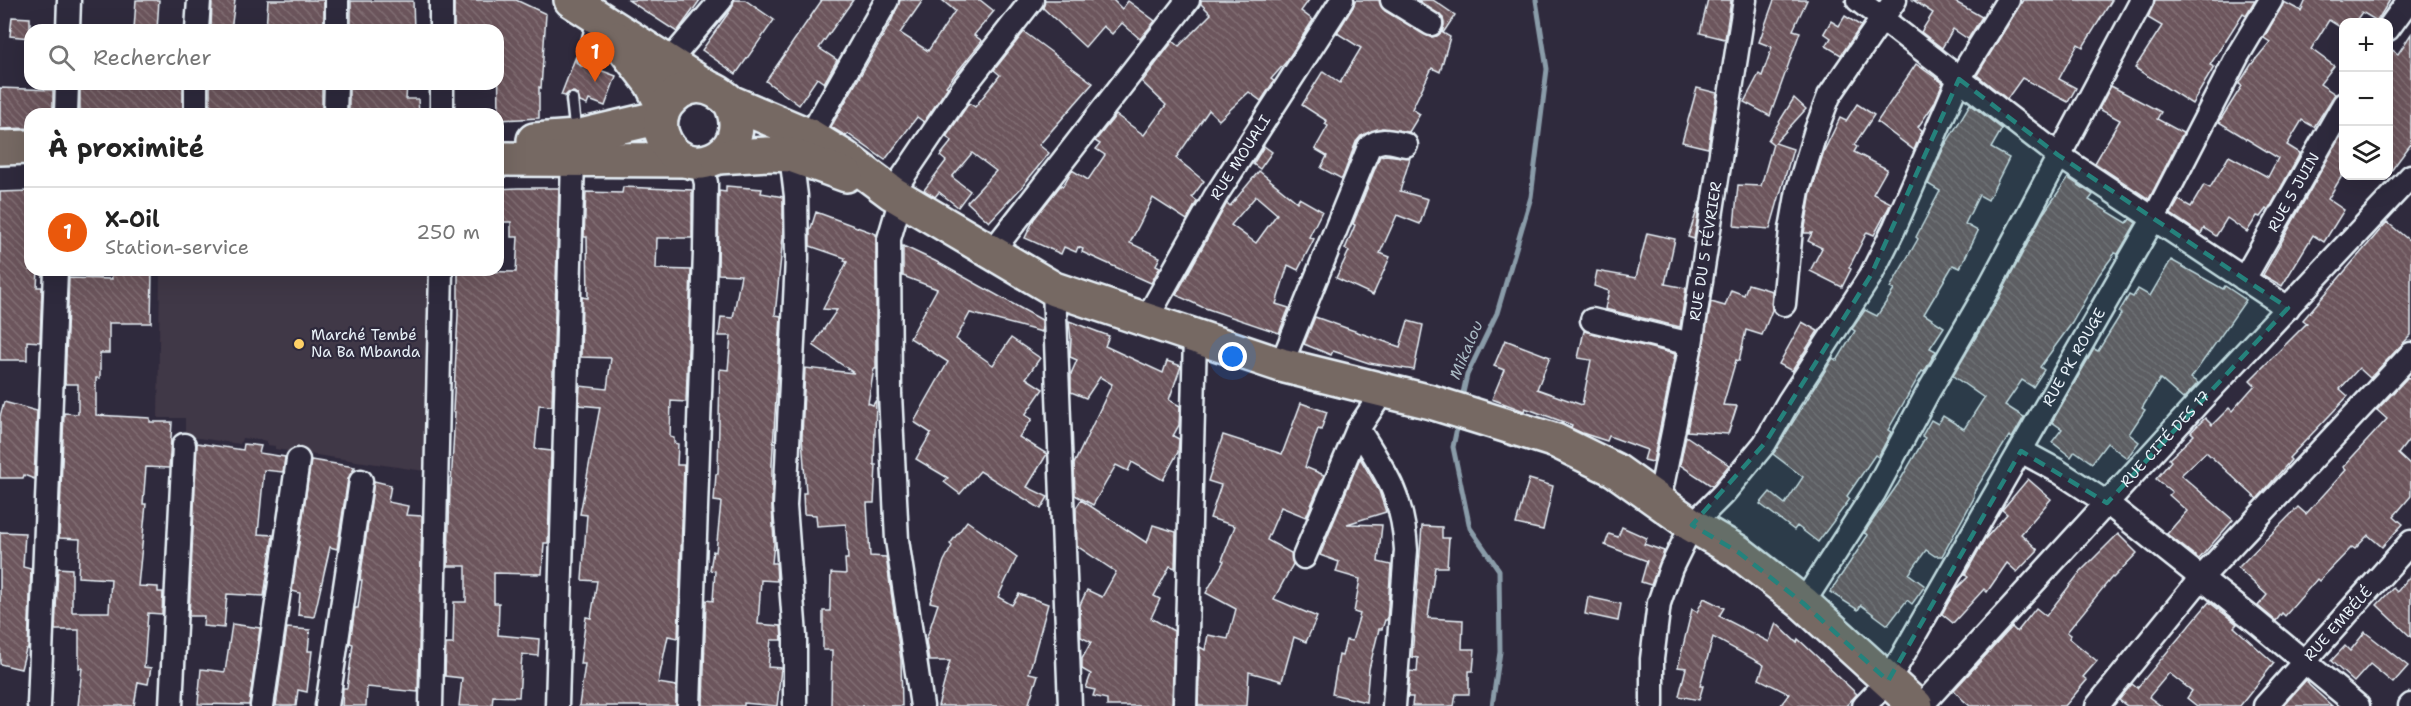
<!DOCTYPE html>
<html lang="fr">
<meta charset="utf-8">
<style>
body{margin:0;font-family:"Shantell Sans",sans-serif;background:#f2f2f2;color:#222}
.controls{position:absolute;right:18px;top:18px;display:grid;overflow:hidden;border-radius:12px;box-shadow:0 6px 24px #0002}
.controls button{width:54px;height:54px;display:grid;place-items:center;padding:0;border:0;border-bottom:2px solid #e0e0e0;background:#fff;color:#222;font:30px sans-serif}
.you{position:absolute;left:1233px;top:357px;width:21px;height:21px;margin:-15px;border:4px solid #fff;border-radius:50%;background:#1a73e8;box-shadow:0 0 0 9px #1a73e833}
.badge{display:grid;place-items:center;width:39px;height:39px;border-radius:50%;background:#ea580c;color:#fff;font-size:20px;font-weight:700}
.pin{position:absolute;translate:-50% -50px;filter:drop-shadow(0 2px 3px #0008)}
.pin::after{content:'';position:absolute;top:32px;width:21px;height:18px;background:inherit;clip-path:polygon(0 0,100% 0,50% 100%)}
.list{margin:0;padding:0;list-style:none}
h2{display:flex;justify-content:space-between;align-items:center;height:78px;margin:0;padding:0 24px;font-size:26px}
h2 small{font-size:20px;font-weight:400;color:#767676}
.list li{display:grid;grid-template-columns:39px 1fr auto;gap:18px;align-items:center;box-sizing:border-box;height:90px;padding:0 24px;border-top:2px solid #e0e0e0}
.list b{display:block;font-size:22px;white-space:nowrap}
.list p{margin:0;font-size:20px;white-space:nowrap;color:#767676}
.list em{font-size:20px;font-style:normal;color:#767676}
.icon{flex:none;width:33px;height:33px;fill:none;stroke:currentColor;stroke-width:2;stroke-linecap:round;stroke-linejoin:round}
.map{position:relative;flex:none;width:2411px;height:706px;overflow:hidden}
.search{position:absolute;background:#fff;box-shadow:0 6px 24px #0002;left:24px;top:24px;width:480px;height:66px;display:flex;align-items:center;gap:15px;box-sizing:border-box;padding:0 21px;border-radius:18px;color:#767676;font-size:22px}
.panel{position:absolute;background:#fff;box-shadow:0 6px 24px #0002;left:24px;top:108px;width:480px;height:168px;border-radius:18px}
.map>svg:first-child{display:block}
.built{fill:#413746}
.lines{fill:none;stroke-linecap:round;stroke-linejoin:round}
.stream{stroke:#8a9ca9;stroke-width:5}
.building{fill:url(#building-back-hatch);stroke:#e8f1f8;stroke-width:1.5;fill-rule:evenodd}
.service-casing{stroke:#e8f1f8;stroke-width:15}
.minor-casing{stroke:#e8f1f8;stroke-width:27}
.primary-casing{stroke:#e8f1f8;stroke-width:38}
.trunk-casing{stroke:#e8f1f8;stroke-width:38}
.service{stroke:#2f2a3d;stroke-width:10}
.minor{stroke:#2f2a3d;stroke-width:22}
.primary{stroke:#766964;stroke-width:33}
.trunk{stroke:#766964;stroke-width:33}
.marked{fill:#25827c;fill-opacity:0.2;stroke:#25827c;stroke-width:4.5;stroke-dasharray:12 8;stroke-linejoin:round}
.poi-dot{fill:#ffd166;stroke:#2f2a3d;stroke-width:2}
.labels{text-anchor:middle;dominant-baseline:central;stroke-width:4.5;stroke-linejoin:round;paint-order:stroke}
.street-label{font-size:15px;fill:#e8f1f8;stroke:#2f2a3d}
.poi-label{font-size:15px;fill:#e8f1f8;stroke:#2f2a3d;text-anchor:start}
.water-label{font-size:16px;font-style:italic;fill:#a9b9c3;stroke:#2f2a3d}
</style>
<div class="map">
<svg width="2411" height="706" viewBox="0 0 2411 706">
<defs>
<pattern id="building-back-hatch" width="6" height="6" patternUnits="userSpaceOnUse" patternTransform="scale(1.5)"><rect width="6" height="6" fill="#6c555b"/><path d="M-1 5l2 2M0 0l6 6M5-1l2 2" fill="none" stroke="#816e73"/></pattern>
</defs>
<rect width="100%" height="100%" fill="#2f2a3d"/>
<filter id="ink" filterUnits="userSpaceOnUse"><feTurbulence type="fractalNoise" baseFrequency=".0167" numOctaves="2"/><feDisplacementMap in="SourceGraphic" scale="12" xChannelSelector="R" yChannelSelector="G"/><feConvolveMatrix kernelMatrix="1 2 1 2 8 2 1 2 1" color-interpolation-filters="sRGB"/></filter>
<g filter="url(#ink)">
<path class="built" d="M160,270H439L438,473L275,449V446L267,445V441L242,438L240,444L185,436V418H158Z"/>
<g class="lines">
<g class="stream">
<path d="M1461,402L1467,375L1497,313L1531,197L1547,69L1536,0"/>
<path d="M1458,423L1453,447L1470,528L1499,570L1500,652L1492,706"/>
</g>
</g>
<g class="building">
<path d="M136,0H159L157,30H134Z"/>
<path d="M212,0H235L231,30H211Z"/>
<path d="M268,0H324V30H266Z"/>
<path d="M454,0H516L546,14L541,88L539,87V118L499,120L498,30H454Z"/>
<path d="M628,0H700L677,32Z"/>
<path d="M734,0H745L774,20L736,74L702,50L732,8Z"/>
<path d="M822,0H853L819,48L837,60L824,83L817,78L799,105L766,81Z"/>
<path d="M900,0H923L900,33L928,51L955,11L942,0H980L994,11L974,35L982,41L946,86L948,87L924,122L917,117L885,160L848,134L846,136L831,127L891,22Z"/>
<path d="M1045,0H1113L1122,9L1128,1L1155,21L1140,39L1122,23L1112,34L1103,26L1085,47L1043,8Z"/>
<path d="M1201,0H1309L1301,11L1313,20L1286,62L1271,79L1274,81L1261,101L1249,92L1219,120L1209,110L1176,158L1204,181L1192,197L1197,201L1187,220L1153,198L1130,243L1160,257L1156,265L1160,267L1151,283L1082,252L1083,249L1078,247L1076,252L1064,247L1061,254L1025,238L1034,219L1061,185L1063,186L1072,170L1088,180L1105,155L1096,149L1100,144L1095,141L1116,115L1144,135L1166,105L1142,82L1173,41L1179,46L1211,14L1201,4Z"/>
<path d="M1355,0H1379L1385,11L1430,37L1437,36L1442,32L1444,25L1443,18L1418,0H1433L1455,15L1443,33L1450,37L1440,72L1432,68L1412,109L1420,114L1409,132L1382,128L1361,136L1356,142L1342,179L1321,168L1327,156L1315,149L1328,126L1325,124L1327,121L1302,105L1323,71L1340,83L1361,48L1337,33L1353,7Z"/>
<path d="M1708,0H1731L1725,39L1700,33Z"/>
<path d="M1774,0H1807L1793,30L1800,32L1770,116L1744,102L1759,74L1762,76L1772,47L1759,42Z"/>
<path d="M1913,0H1952L1982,17L1968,39L1953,29L1942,48L1921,32L1933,13Z"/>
<path d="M2023,0H2112L2083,47L2078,44L2059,79L2076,88L2068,102L2022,78L2007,99L1977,75Z"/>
<path d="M2155,0H2255L2246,15L2243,13L2210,65L2214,67L2192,104L2135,68L2162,26L2148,18Z"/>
<path d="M2306,0H2390L2377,21L2362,12L2355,22H2343V29L2329,20L2311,49L2334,66L2320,84L2335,94L2314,127L2302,120L2287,145L2300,153L2268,211L2266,209L2260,217L2257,216L2247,232L2227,218L2216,236L2204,228L2201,234L2171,214L2179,200L2191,207L2204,185L2210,188L2229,156L2268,177L2278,158L2219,122L2242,86L2239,84L2251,65L2270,42L2264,38L2284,2L2301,11Z"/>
<path d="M351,1H413L414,30H351Z"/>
<path d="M1845,16L1861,26L1841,55L1826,46L1831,38L1824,33L1831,21L1839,26Z"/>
<path d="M12,17L30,18V38L10,36Z"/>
<path d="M1024,32L1093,83L1039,145L1049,153L1021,188L989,222L967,202L996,171L972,153L952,177L970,191L958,207L939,192L935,197L924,190L946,161L940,156L952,141L946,137L969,103L975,107L1000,75L994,70Z"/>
<path d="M2411,34V144L2388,175V47L2398,54Z"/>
<path d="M576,56V62L581,66H586L590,61L602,66L600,70L616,76L605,106L589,100L587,105L580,102L578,95L574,92L568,93L565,96L561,95Z"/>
<path d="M1916,64L1943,83L1934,104L1918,127L1922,130L1914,150L1877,122Z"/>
<rect x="80" y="84" width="103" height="30"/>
<path d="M210,84H309L308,87L322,88V114H210Z"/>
<path d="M349,84H407L406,99H418L419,114H349Z"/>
<path d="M2111,86L2161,112L2157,119L2183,133L2149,199L2095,163L2120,120L2099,109Z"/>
<path d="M0,88L53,90V114H30V128L0,129Z"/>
<path d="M1697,88L1717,93L1708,148L1682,142Z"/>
<path d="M1794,98L1806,109L1775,143L1793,149L1770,229L1734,226L1738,185L1761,186L1773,144L1768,140Z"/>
<path d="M1857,104L1874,115L1854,145L1857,147L1854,152L1887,169L1873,194L1891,203L1874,235L1867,232L1849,268L1851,269L1842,287L1810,271L1822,248L1808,241L1812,233H1804L1811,193L1824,151L1840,118L1846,121Z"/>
<path d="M1970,104L2002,129L1991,148L2009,158L1988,200L1979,195L1965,224L1978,231L1960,268L1953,265L1924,314L1944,327L1930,348L1936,351L1924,372L1922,371L1888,430L1891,432L1878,457L1875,455L1847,496L1850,499L1818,542L1797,526L1794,530L1760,504L1770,492L1785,504L1803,477L1773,454L1833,358L1837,361L1855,331L1852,329L1865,310L1877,316L1894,290L1890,288L1918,239L1916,237L1940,191L1928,184L1944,147Z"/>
<path d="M2340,137L2343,139V174L2328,199L2344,210L2324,242L2313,235L2282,286L2263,275Z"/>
<path d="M1264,146L1272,152L1260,169L1253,164Z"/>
<path d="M1386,155L1410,158L1400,191L1428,199L1420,224L1397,215L1380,253L1390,257L1373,295L1336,278L1349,251L1345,249L1355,225L1353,224L1380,156Z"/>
<path d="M1259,171L1297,202L1299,198L1322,211L1309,237L1314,239L1298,270L1288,265L1276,304L1289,308L1279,333L1202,307L1176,295L1227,203L1230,206ZM1256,196L1277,214L1256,243L1231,225Z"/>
<path d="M2068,178L2093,195L2089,200L2127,223L2130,219L2136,223L2118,254L2115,253L2099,275L2072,323L2040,367L2044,370L2033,387L2022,380L2005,405L2024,417L2012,438L2009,436L1974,492V498L1942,556H1935L1926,550L1909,574L1925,586L1912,604L1907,600L1888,625L1861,605L1858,610L1830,592L1868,535L1864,533L1898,484L1925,438L1922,436L1931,420L1938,424L1943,416L1964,429L1984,398L1953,376L2000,296L2043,214Z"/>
<path d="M726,186L762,189L761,193L783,197V237L775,315L781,316L772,464V507L774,543L772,563H776L777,581L761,580L758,624L781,626L782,640H771L768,667L781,668L777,706L744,703V706H703L706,600L713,601L715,571L710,570L713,551L716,552L721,502L714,501L716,474H718L720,369L728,370L731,336H719L721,317L733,318L741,275L718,274L719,191L726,192Z"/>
<path d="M623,187L692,190V238H657L656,269L691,270L686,402L671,401L670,437L674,438V443L678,444L677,465H684L678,638L668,636L658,683L676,686V706H579L585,664H580L586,617L591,618L597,581L582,580L587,515L580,514L600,407L579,405L580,386L607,389L611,358L581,357L582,297L588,298L587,237H584L586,192L622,193Z"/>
<path d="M518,188H559L552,406L539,405L535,449L551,451L548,543H544L542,574L494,573V603H499L498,635L539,639L538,656L522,654L519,697L493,696L492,706H459L462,678L445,676L446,644H453L454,602H466V566H448L450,486H451L455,412H453L458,315V271L516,272L518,237H511V222H498V189Z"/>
<path d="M30,191V270H38L37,287H42L40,342L27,341V360H0V192Z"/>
<path d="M1700,202L1694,239L1688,237Z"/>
<path d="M816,212L876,234V369H874L868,403L873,405L876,400L874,465H876L874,503H867L870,556L886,557L901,660L902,706H831L832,650H823V611H830L831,573L846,574L845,559H848L846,524L817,526L816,515L804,514L803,493H806L802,437L805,368L854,373L813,345L837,310L823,309L847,262L844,261L845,258L810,246V231Z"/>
<path d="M2387,222L2411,242V335L2370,378L2359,368L2340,389L2348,396L2289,458L2291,460L2257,499L2206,452L2181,475L2233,520L2199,559L2167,534L2187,511L2169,495L2172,492L2156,479L2171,461L2169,459L2194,435L2191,432L2205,418L2212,425L2229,408L2232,411L2255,385L2250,380L2307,323L2303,320Z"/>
<path d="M1647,233L1675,239L1665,284L1686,288L1680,327L1605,309L1609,291L1594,286L1597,271L1636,278Z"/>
<path d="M903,246L935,261L1042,320V332L970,313L956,339L993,365L1011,338L1040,358L1026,378L1043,389L1025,415L1032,419L1019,437L1047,454L1027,487L1048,497L1041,509L980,471L960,494L944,482L948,478L916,459L931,433L914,422L948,362L910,338L937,289L903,276Z"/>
<path d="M2171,260L2223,289L2225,286L2246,300L2191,378L2198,383L2183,399L2160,379L2142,408L2145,410L2129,434L2139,442L2127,458L2107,443L2092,463L2075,451L2071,457L2052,442L2062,429L2052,422L2094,349L2098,351L2121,314L2119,312L2129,295L2133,297L2138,289L2150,296Z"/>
<path d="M111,270H152L151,323H109V353H100V378H96V415L150,418V422H172L169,468L146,467L143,504H146L138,586L158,587V592H163L162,614L148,613L144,667L151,668L148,684L138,682L134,706H78L82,668H79V630H55L58,568L72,569V612H109L111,579L78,577L80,539L59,538L64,413L78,414V384H65L69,278L112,279Z"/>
<path d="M1748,284L1772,291V310L1762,335L1746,330L1739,361L1736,360L1723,405L1737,406L1728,434L1687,431L1711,302L1725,306L1731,290L1744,295Z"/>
<path d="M1315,317L1400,347L1408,321L1423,325L1414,370L1369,363L1333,351L1331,355L1304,344Z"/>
<path d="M1069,321L1109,336L1105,346L1163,373L1167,361L1181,366L1169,400L1180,406L1179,425L1173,436L1179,439L1178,452L1163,480L1132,462L1128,471L1116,465L1093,505L1075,495L1074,464L1112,384L1100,377L1086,398L1071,392V374L1077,360L1070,357L1071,339Z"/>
<path d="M1802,322L1818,331L1792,371L1779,364Z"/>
<path d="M1584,331L1675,354L1653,462L1644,460L1647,450L1609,436L1607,441L1582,433L1571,428L1572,425L1525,408L1524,411L1492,399L1504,370L1494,366L1505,340L1550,357L1537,389L1582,405L1591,360L1578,358Z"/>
<path d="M2408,377L2411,380V437L2398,454L2411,466V496L2394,516L2403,524L2382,547L2368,535L2355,549L2352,547L2319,581L2317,579L2285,616L2282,613L2276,621L2258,606L2267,595L2238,568L2298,507L2306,514L2346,470L2343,467L2387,419L2377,410Z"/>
<path d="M4,402L37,411L34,479L24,475L23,478H0V416Z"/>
<path d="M1301,403L1327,412L1321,430L1318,429L1305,467L1324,475L1306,517L1281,507L1267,540L1291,553L1293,564L1274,599L1317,617L1306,642L1294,637L1282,681L1249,672L1247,706H1198L1200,647L1205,650L1208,635L1228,639L1236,609L1206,593L1224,561L1222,560L1235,526L1210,518L1221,485L1208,481L1223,435L1282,454Z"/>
<path d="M1686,436L1729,465L1712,486L1680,465Z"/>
<path d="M197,443L243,450L244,444L261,446L259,453L285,457L283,472L264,470L258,534L273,535L264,596L227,594L224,628L203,626L204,616H189Z"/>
<path d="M1360,458L1379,491L1386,512L1347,524L1382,525L1378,562L1391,565L1387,620H1385L1382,629H1379L1369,669L1366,702L1332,694L1339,655L1342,656L1346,640L1352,641L1360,614L1354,612L1360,579L1336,572L1339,562L1320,555Z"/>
<path d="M311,460L355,467L348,479L337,549L330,547L314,617L298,615L300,593L292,591Z"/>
<path d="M1529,479L1553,486L1543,530L1516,524Z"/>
<path d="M2028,479L2051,499L2021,534L2038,550L2017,572L2007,563L1987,592L1984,589L1953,623L1942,614L1956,589L1968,577L1965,575L1985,539L2007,514L2002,510Z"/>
<path d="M374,481L391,485L388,502L408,506L406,515L422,516L418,692L367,687L366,706H342L343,688H347L353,644L350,643L355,608H358L362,580H360Z"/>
<path d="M1081,500L1147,543L1153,525L1176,532L1175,568L1170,566L1154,596L1160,599L1151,618L1174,631L1172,706H1107V699L1093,696L1095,690L1086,688L1091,674L1082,669V659L1091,642L1081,637L1080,605L1087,590L1102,597L1116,572L1077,546L1076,508Z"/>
<path d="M967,521L1017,557L998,597L1012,605L1019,594L1048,604L1029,673L1038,675L1028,706H938L950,661H929L926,640L938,604L930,602L944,561L952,546L950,544Z"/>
<path d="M1422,526L1442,527V538H1449L1447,567H1435L1428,618L1463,620L1462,649H1475L1473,671H1469V694H1456L1454,706H1412L1413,697H1408L1410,671L1417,672L1418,658L1412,657Z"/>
<path d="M1622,527L1647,538L1644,544L1664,551L1651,585L1641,582L1647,561L1605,545L1609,534L1618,537Z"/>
<path d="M0,532L25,533L23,567L31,569L28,649H26L21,669L0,664Z"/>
<path d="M2118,534L2137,553L2113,578L2112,577L2067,632L2071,635L2069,638L2097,661L2083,677L2087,680L2065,706H1970L1962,699L1954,690L2012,627L2017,632L2036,608L2046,616L2081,571Z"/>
<path d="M2411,575V637L2377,605L2393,588L2397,592Z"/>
<path d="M1588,597L1621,604L1618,621L1585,614Z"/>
<path d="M1704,598L1724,608L1719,616L1769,642L1776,623L1797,643L1798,639L1857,694L1846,706H1780L1789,694L1759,679L1764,665L1713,637L1700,686H1703L1699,700L1679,696L1686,668L1678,667L1692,609L1697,612Z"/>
<path d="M2209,602L2237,624L2234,627L2274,663L2240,706H2197L2187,698L2192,691L2169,673L2149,697L2161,706H2127L2119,700L2132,684L2137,688Z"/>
<path d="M232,624L260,628L249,705L198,704L201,669L225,672Z"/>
<path d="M287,628L310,630L308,651H312L307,692L298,690L296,706H276Z"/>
<path d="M2365,632L2408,666L2393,683L2370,664L2354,682L2331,661L2345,646L2350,651Z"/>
<path d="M2306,680L2309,685L2332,706H2283Z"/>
</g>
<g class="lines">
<defs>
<g id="service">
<path d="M583,59L593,18"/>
<path d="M572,99L576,135"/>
</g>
<g id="minor">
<path d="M441,0V30"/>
<path d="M1392,0L1431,24"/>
<path d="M1858,0L2058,155L2288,308"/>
<path d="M2388,29L2409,0"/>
<path d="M68,30L69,0"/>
<path d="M197,30L199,0"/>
<path d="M337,30V0"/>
<path d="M660,72L721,0"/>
<path d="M196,84V114"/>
<path d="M442,84V114"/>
<path d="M66,114L67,84"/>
<path d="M335,114L336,84"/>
<path d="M892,193L963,88L1032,0"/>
<path d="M901,198L889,239L890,394L897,540L922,706"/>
<path d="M991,253L1188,0"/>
<path id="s1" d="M2244,279L2344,104"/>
<path d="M1054,289L1070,706"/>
<path d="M1784,304L1791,229L1798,190L1816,130L1829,96L1895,0"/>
<path id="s2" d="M1146,320L1215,197L1342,0"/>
<path d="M1592,320L1691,344"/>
<path d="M1281,365L1369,147C1381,137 1392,142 1406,145"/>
<path d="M1358,429C1386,473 1403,496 1406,550L1394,706"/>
<path d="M2021,451L2058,471L2107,503L2254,620L2358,706"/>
<path id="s3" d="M1659,501L1691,344L1745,0"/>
<path d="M1304,557L1358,429L1384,390"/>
<path d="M1803,603L1874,493L1927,394L1988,289L2142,0"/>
<path d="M39,706L56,270"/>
<path d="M171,706L184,445"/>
<path d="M262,706L298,460"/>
<path d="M327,706L361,481"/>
<path d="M431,706L441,270"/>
<path d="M557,706L573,160"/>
<path d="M689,706L705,252L706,183L701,163"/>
<path d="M795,706V636L785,506L797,259L796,196L791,155L810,136L887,0"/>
<path d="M1185,706L1195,338"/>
<path d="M1652,706V659L1659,603L1671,568L1692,525L1724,493L1765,443L1789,401L1871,275L1894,229L1959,79L2008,0"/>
<path id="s4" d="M1864,706L1888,681L2154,218L2238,55L2271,0"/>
<path id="s5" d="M1921,706L2199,402L2411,176"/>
<path d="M2097,706L2201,578L2411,354"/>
<path id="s6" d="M2265,706L2411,542"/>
<path d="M2410,706L2411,705"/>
</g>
<g id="primary">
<path d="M534,140L576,137L661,117"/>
<path d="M0,148L30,147"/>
<path d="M498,159L685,160"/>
</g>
<g id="trunk">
<path d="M571,0L707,87"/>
<path d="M616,38L651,83L664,108"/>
<path d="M730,102C758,157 680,188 662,134C659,124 661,112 667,104C686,80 710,82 730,102L810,136L844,157L892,193L1054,289L1281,365L1431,402L1556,441L1615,470L1692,525L1738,552L1803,603L1916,706"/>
<path d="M718,157L768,154L791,155L846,175"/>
</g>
</defs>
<use href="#service" class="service-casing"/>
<use href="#minor" class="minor-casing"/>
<use href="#primary" class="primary-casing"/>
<use href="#trunk" class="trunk-casing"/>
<use href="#service" class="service"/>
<use href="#minor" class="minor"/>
<use href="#primary" class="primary"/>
<use href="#trunk" class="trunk"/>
</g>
</g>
<path class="marked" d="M1959,79L2058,155L2288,308L2107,503L2021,451L1888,681L1803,603L1738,552L1692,525L1765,443L1871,275Z"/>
<circle class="poi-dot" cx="299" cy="344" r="6"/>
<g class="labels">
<g class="street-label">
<text stroke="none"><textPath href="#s2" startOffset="188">RUE MOUALI</textPath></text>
<text stroke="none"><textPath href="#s1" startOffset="100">RUE 5 JUIN</textPath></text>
<text stroke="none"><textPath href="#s3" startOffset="254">RUE DU 5 FÉVRIER</textPath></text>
<text stroke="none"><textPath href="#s4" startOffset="408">RUE PK ROUGE</textPath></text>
<text stroke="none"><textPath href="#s5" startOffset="362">RUE CITÉ DES 17</textPath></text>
<text stroke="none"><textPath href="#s6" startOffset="110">RUE EMBÉLÉ</textPath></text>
</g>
<g class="poi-label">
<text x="311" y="335">Marché Tembé<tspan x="311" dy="17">Na Ba Mbanda</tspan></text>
</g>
<g class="water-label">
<text transform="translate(1466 350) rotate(-67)">Mikalou</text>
</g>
</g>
</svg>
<div class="controls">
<button>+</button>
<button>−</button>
<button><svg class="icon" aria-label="layers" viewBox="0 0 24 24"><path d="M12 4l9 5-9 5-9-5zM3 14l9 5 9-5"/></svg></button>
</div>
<div class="you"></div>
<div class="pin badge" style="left:595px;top:82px">1</div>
<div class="search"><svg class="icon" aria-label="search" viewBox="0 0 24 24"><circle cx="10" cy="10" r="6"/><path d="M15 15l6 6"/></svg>Rechercher</div>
<section class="panel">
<h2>À proximité<small></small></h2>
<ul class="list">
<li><span class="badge">1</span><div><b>X-Oil</b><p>Station-service</p></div><em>250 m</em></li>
</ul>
</section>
</div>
